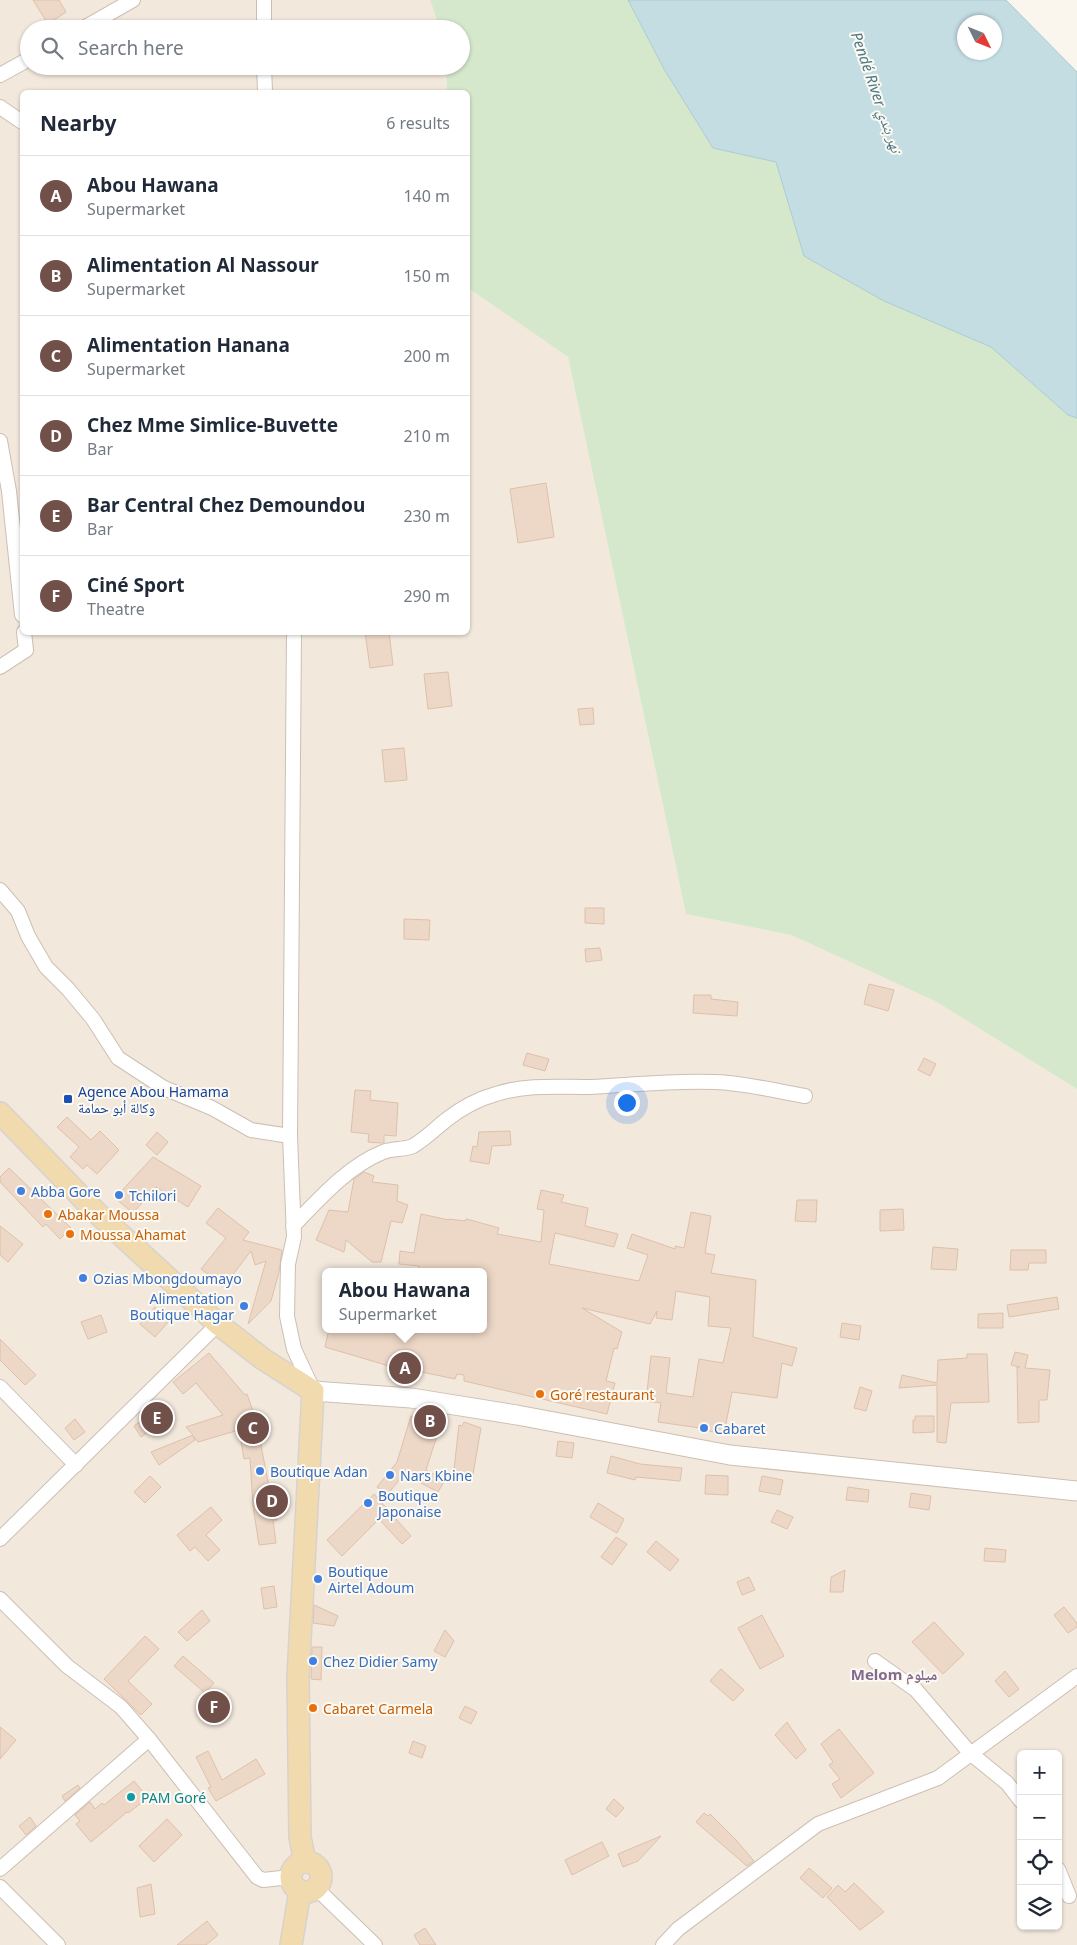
<!DOCTYPE html>
<meta charset="utf-8">
<style>
body{margin:0;font-family:"Noto Sans","Noto Naskh Arabic",sans-serif;background:#f6f6f7;color:#1f2937}
.controls{position:absolute;right:15px;bottom:15px;display:grid;overflow:hidden;border-radius:8px;box-shadow:0 1px 4px #0004}
.controls button{width:45px;height:45px;display:grid;place-items:center;padding:0;border:0;border-bottom:1px solid #e0e1e3;background:#fff;color:#1f2937;font:25px sans-serif}
.compass{position:absolute;left:957px;top:15px;width:45px;height:45px;border-radius:50%;background:#fff;box-shadow:0 1px 4px #0004;rotate:133deg}
.you{position:absolute;left:626px;top:1102px;width:18px;height:18px;margin:-12px;border:4px solid #fff;border-radius:50%;background:#1a73e8;box-shadow:0 0 0 8px #1a73e833}
.badge{display:grid;place-items:center;width:32px;height:32px;border-radius:50%;background:#71504a;color:#fff;font-size:16px;font-weight:700}
.pin{position:absolute;translate:-50% -50%;border:2px solid #fff;box-shadow:0 1px 5px #0006}
.popup{position:absolute;left:322px;top:1268px;width:165px;height:65px;box-sizing:border-box;display:grid;place-content:center;border-radius:8px;background:#fff;filter:drop-shadow(0 1px 4px #0005);font-size:16px;white-space:nowrap;color:#747a83}
.popup b{font-size:19px;color:#1f2937}
.popup::after{content:'';position:absolute;left:50%;top:100%;margin-left:-10px;border:10px solid transparent;border-top-color:#fff}
.list{margin:0;padding:0;list-style:none}
h2{display:flex;justify-content:space-between;align-items:center;height:65px;margin:0;padding:0 20px;font-size:21px}
h2 small{font-size:16px;font-weight:400;color:#747a83}
.list li{display:grid;grid-template-columns:32px 1fr auto;gap:15px;align-items:center;box-sizing:border-box;height:80px;padding:0 20px;border-top:1px solid #e0e1e3}
.list b{display:block;font-size:19px;white-space:nowrap}
.list p{margin:0;font-size:16px;white-space:nowrap;color:#747a83}
.list em{font-size:16px;font-style:normal;color:#747a83}
.icon{flex:none;width:28px;height:28px;fill:none;stroke:currentColor;stroke-width:2;stroke-linecap:round;stroke-linejoin:round}
.map{position:relative;flex:none;width:1077px;height:1945px;overflow:hidden}
.search{position:absolute;background:#fff;box-shadow:0 1px 4px #0004;left:20px;top:20px;width:450px;height:55px;display:flex;align-items:center;gap:12px;box-sizing:border-box;padding:0 18px;border-radius:28px;color:#747a83;font-size:19px}
.panel{position:absolute;background:#fff;box-shadow:0 1px 4px #0004;left:20px;top:90px;width:450px;height:545px;border-radius:8px}
.map>svg:first-child{display:block}
.residential{fill:#f2e8dc;fill-rule:evenodd}
.green{fill:#d6e8cc}
.water{fill:#c3dde3;stroke:#aacbd3;fill-rule:evenodd}
.building{fill:#edd8c7;stroke:#dec0aa}
.lines{fill:none;stroke-linecap:round;stroke-linejoin:round}
.street-casing{stroke:#ccbfb3;stroke-width:16}
.secondary-casing{stroke:#cebfb1;stroke-width:21}
.primary-casing{stroke:#d8d2cf;stroke-width:24}
.street{stroke:#fff;stroke-width:14}
.secondary{stroke:#fff;stroke-width:19}
.primary{stroke:#f1dbae;stroke-width:21}
.transit-dot{fill:#1a4fb4;stroke:#fdfaf3;stroke-width:2}
.shop-dot{fill:#3f7fe0;stroke:#fdfaf3;stroke-width:2}
.food-dot{fill:#e8710a;stroke:#fdfaf3;stroke-width:2}
.culture-dot{fill:#0f9aa8;stroke:#fdfaf3;stroke-width:2}
.labels{text-anchor:middle;dominant-baseline:central;stroke-width:4;stroke-linejoin:round;paint-order:stroke}
.transit-label{font-size:14px;fill:#164399;stroke:#fdfaf3;text-anchor:start}
.shop-label{font-size:14px;fill:#366cbe;stroke:#fdfaf3;text-anchor:start}
.food-label{font-size:14px;fill:#c56008;stroke:#fdfaf3;text-anchor:start}
.culture-label{font-size:14px;fill:#0d838f;stroke:#fdfaf3;text-anchor:start}
.water-label{font-size:15px;font-style:italic;fill:#4d7984;stroke:#fdfaf3}
.neighbourhood-label{font-size:15px;font-weight:bold;fill:#846a8f;stroke:#fdfaf3}
</style>
<div class="map">
<svg width="1077" height="1945" viewBox="0 0 1077 1945">
<rect width="100%" height="100%" fill="#fbf6ed"/>
<path class="residential" d="M0,0H430L440,29H29V66H446L447,92H22V632H468V288L568,357L686,914L791,935L935,1001L1077,1089V1945H0ZM326,1272H484V1329H326ZM1021,1754H1058V1926H1021Z"/>
<path class="green" d="M430,0H628L664,69L713,148L776,162L804,256L884,301L991,347L1068,415L1077,418V1089L935,1001L791,935L686,914L568,357L468,288V92H447L446,66H461V29H440Z"/>
<path class="water" d="M628,0H1006L1077,72V418L1068,415L991,347L884,301L804,256L776,162L713,148L664,69ZM964,22H994V52H964Z"/>
<g class="building">
<path d="M33,0H59L66,12L48,24Z"/>
<path d="M546,483L554,537L518,543L510,489Z"/>
<path d="M365,632H389L393,665L370,668Z"/>
<path d="M448,672L452,706L428,709L424,674Z"/>
<path d="M593,708L594,724L580,725L578,709Z"/>
<path d="M404,748L407,780L385,782L382,750Z"/>
<path d="M585,908H604V924L585,923Z"/>
<path d="M404,919L430,920L429,940L404,939Z"/>
<path d="M600,948L602,960L586,962L585,949Z"/>
<path d="M869,984L894,990L888,1011L864,1004Z"/>
<path d="M694,995H711V999L738,1002L737,1016L693,1013Z"/>
<path d="M527,1053L549,1059L545,1071L523,1065Z"/>
<path d="M924,1058L936,1064L930,1076L918,1070Z"/>
<path d="M355,1090L371,1091L370,1100L398,1103L396,1136L384,1135V1143H381L368,1142L369,1134L351,1132Z"/>
<path d="M67,1117L91,1140L100,1131L119,1150L97,1174L87,1165L83,1169L70,1157L79,1147L57,1127Z"/>
<path d="M510,1131L511,1145L492,1146L489,1164L470,1161L473,1146L477,1147L479,1132Z"/>
<path d="M157,1132L168,1142L157,1155L146,1145Z"/>
<path d="M153,1157L201,1186L188,1207L156,1187L133,1213L115,1198Z"/>
<path d="M9,1168L71,1228L60,1239L46,1224L43,1227L0,1182V1177Z"/>
<path d="M364,1172L374,1176L372,1182L398,1185L397,1201L408,1205L402,1223L391,1221L381,1262H372L346,1240L344,1252L316,1240L329,1210L348,1212L354,1179Z"/>
<path d="M541,1190L564,1195L561,1202L588,1208L585,1226L618,1234L614,1247L555,1233L549,1264L639,1281L648,1255L627,1248L632,1234L675,1249V1246L684,1248L691,1212L711,1216L705,1253L715,1255L711,1273L756,1280L753,1337L797,1348L792,1366L782,1363L777,1398L732,1392L724,1434L699,1429L700,1428L658,1422L661,1403L646,1401L651,1356L670,1358L666,1393L693,1397L699,1359L723,1363L731,1328L708,1326L710,1297L676,1291L672,1320L656,1318L657,1311L650,1324L582,1308L622,1332L617,1349L614,1348L606,1381L615,1383L607,1414L464,1381V1375L457,1374L455,1379L417,1371L416,1374L325,1347L329,1329H484V1272H418L419,1266L399,1264L400,1251L414,1253L421,1214L449,1220V1219L465,1221L466,1219L474,1221L499,1228L497,1234L541,1242L544,1210L537,1209Z"/>
<path d="M797,1200H817L816,1222L795,1221Z"/>
<path d="M218,1208L249,1232L243,1240L282,1250L279,1272L271,1301L248,1324L266,1261L255,1265L251,1251L224,1286L201,1269L226,1238L206,1223Z"/>
<path d="M903,1209L904,1230L880,1231V1210Z"/>
<path d="M0,1226L23,1244L8,1262L0,1255Z"/>
<path d="M933,1247L958,1249L956,1270L931,1269Z"/>
<path d="M1011,1250H1046V1263H1029L1028,1270H1010Z"/>
<path d="M1057,1297L1059,1309L1009,1317L1007,1305Z"/>
<path d="M155,1307L170,1320L155,1337L140,1324Z"/>
<path d="M1003,1313V1328H978V1314Z"/>
<path d="M101,1315L107,1332L88,1339L81,1322Z"/>
<path d="M842,1323L861,1326L859,1340L840,1337Z"/>
<path d="M0,1339L36,1375L25,1385L0,1360Z"/>
<path d="M1015,1352L1028,1355L1025,1368L1050,1370L1047,1400H1039V1422L1018,1423L1017,1367H1020L1011,1365Z"/>
<path d="M209,1353L245,1395L247,1394L263,1439L260,1440L268,1482L269,1498L274,1497L277,1520H273L276,1543L259,1545L253,1506L250,1458L244,1459L239,1430L198,1442L193,1436L195,1440L159,1465L151,1452L193,1435L186,1427L223,1415L196,1383L183,1394L173,1382Z"/>
<path d="M967,1354H987L989,1402L951,1403L946,1443L937,1442V1385L899,1388L902,1375L937,1383L938,1360L967,1358Z"/>
<path d="M860,1387L872,1391L866,1411L854,1408Z"/>
<path d="M160,1407L168,1417L141,1437L134,1426Z"/>
<path d="M422,1414L442,1420L426,1470L445,1480L438,1492L404,1474L387,1495L377,1487L397,1462L411,1416L420,1419Z"/>
<path d="M915,1416H934V1432L913,1433V1420H915Z"/>
<path d="M75,1419L85,1432L74,1440L65,1428Z"/>
<path d="M464,1422L481,1428L472,1480L453,1478L459,1425L462,1426Z"/>
<path d="M558,1441L574,1443L572,1458L556,1456Z"/>
<path d="M611,1456L640,1464L682,1468L680,1481L636,1477L635,1480L607,1473Z"/>
<path d="M706,1475L728,1476V1495L705,1494Z"/>
<path d="M150,1476L161,1487L145,1503L134,1492Z"/>
<path d="M762,1476L783,1480L780,1495L759,1491Z"/>
<path d="M848,1487L869,1490L868,1502L846,1500Z"/>
<path d="M911,1493L931,1496L929,1510L909,1507Z"/>
<path d="M374,1494L411,1536L402,1544L379,1519L342,1556L327,1540Z"/>
<path d="M598,1503L624,1519L617,1533L590,1517Z"/>
<path d="M211,1507L222,1520L206,1535L220,1550L208,1561L195,1547L190,1551L177,1535Z"/>
<path d="M777,1510L793,1517L787,1529L771,1522Z"/>
<path d="M616,1537L627,1544L612,1565L601,1557Z"/>
<path d="M656,1541L679,1560L670,1571L647,1552Z"/>
<path d="M985,1548L1006,1550L1005,1562L984,1561Z"/>
<path d="M845,1570L843,1592H830L831,1577Z"/>
<path d="M749,1577L755,1590L742,1595L737,1582Z"/>
<path d="M274,1586L277,1607L264,1609L261,1588Z"/>
<path d="M314,1605L338,1616L334,1626L313,1623Z"/>
<path d="M1064,1607L1077,1623V1627L1068,1633L1054,1615Z"/>
<path d="M202,1610L210,1621L187,1641L178,1632Z"/>
<path d="M762,1615L784,1656L760,1669L738,1628Z"/>
<path d="M934,1622L964,1654L943,1674L912,1642Z"/>
<path d="M445,1630L454,1641L445,1657L434,1651Z"/>
<path d="M145,1636L159,1649L128,1681L152,1704L141,1715L104,1679Z"/>
<path d="M312,1647H322L321,1680L311,1679Z"/>
<path d="M183,1656L214,1683L205,1693L174,1666Z"/>
<path d="M721,1669L744,1690L733,1701L710,1681Z"/>
<path d="M1005,1671L1019,1689L1009,1697L995,1681Z"/>
<path d="M465,1706L477,1712L471,1724L459,1718Z"/>
<path d="M787,1722L806,1750L796,1759L775,1735Z"/>
<path d="M0,1727L16,1740L0,1759Z"/>
<path d="M839,1729L874,1773L841,1798L832,1784L840,1779L829,1765L833,1762L821,1744Z"/>
<path d="M413,1741L426,1746L422,1758L409,1753Z"/>
<path d="M208,1751L222,1780L256,1759L265,1774L216,1801L208,1788L211,1787L196,1757Z"/>
<path d="M134,1781L148,1798L128,1813L127,1812L91,1842L76,1824L80,1821L75,1815L90,1802L95,1809L102,1803L104,1805Z"/>
<path d="M78,1785L80,1788L65,1801L62,1796Z"/>
<path d="M614,1799L624,1808L616,1817L606,1809Z"/>
<path d="M704,1813L708,1816L710,1814L736,1840L754,1861L747,1866L696,1822Z"/>
<path d="M30,1817L36,1826L26,1835L19,1826Z"/>
<path d="M167,1819L182,1835L154,1862L139,1846Z"/>
<path d="M661,1836L638,1861L623,1867L618,1854Z"/>
<path d="M602,1842L609,1856L572,1875L565,1860Z"/>
<path d="M809,1868L832,1888L823,1898L800,1878Z"/>
<path d="M854,1883L884,1912L860,1930L827,1897L838,1885L845,1892Z"/>
<path d="M151,1884L155,1914L140,1917L137,1888Z"/>
<path d="M207,1921L218,1935L206,1945H177Z"/>
<path d="M425,1928L436,1945H420L414,1935Z"/>
</g>
<g class="lines">
<defs>
<g id="street">
<path d="M82,29L133,0"/>
<path d="M264,29V0"/>
<path d="M264,66L265,92"/>
<path d="M0,75L29,59"/>
<path d="M0,107L22,122"/>
<path d="M0,441L9,491L22,615"/>
<path d="M294,632L290,1136L294,1237L288,1264L287,1316L294,1349L313,1390"/>
<path d="M0,667L26,650L24,632"/>
<path d="M0,890L18,911L28,936L46,967L68,989L93,1019L118,1058L164,1088L212,1108L251,1130L290,1136"/>
<path d="M293,1226C319,1199 348,1166 383,1152C393,1148 404,1150 413,1146C425,1139 435,1129 446,1120C460,1109 478,1099 496,1094C526,1084 559,1087 590,1087C632,1085 673,1080 715,1082C746,1083 775,1091 805,1096"/>
<path d="M0,1387L76,1465"/>
<path d="M0,1539L218,1324"/>
<path d="M0,1599L67,1666L121,1707L149,1739L257,1877L263,1880L291,1877"/>
<path d="M875,1661L916,1690L970,1753L1007,1783L1021,1801"/>
<path d="M0,1869L149,1739"/>
<path d="M1058,1869L1069,1896"/>
<path d="M0,1887L58,1945"/>
<path d="M316,1888L375,1945"/>
<path d="M663,1945L678,1929L818,1824L938,1778L1077,1676"/>
</g>
<path id="secondary" d="M313,1391L411,1398L517,1415L730,1455L1077,1491"/>
<g id="primary">
<path d="M0,1113L96,1212L218,1324L263,1359L313,1391L298,1678L300,1837L305,1862"/>
<circle cx="306" cy="1877" r="15"/>
<path d="M291,1945L300,1891"/>
</g>
</defs>
<use href="#street" class="street-casing"/>
<use href="#secondary" class="secondary-casing"/>
<use href="#primary" class="primary-casing"/>
<use href="#street" class="street"/>
<use href="#secondary" class="secondary"/>
<use href="#primary" class="primary"/>
</g>
<rect class="transit-dot" x="63" y="1094" width="10" height="10" rx="2.5"/>
<g class="shop-dot">
<circle cx="21" cy="1191" r="5"/>
<circle cx="119" cy="1195" r="5"/>
<circle cx="83" cy="1278" r="5"/>
<circle cx="244" cy="1306" r="5"/>
<circle cx="704" cy="1428" r="5"/>
<circle cx="260" cy="1471" r="5"/>
<circle cx="390" cy="1475" r="5"/>
<circle cx="368" cy="1503" r="5"/>
<circle cx="318" cy="1579" r="5"/>
<circle cx="313" cy="1661" r="5"/>
</g>
<g class="food-dot">
<circle cx="48" cy="1214" r="5"/>
<circle cx="70" cy="1234" r="5"/>
<circle cx="540" cy="1394" r="5"/>
<circle cx="313" cy="1708" r="5"/>
</g>
<circle class="culture-dot" cx="131" cy="1797" r="5"/>
<g class="labels">
<g class="transit-label">
<text x="78" y="1091">Agence Abou Hamama<tspan x="78" dy="16">وكالة أبو حمامة</tspan></text>
</g>
<g class="shop-label">
<text x="31" y="1191">Abba Gore</text>
<text x="129" y="1195">Tchilori</text>
<text x="93" y="1278">Ozias Mbongdoumayo</text>
<text x="234" y="1298" text-anchor="end">Alimentation<tspan x="234" dy="16">Boutique Hagar</tspan></text>
<text x="714" y="1428">Cabaret</text>
<text x="270" y="1471">Boutique Adan</text>
<text x="400" y="1475">Nars Kbine</text>
<text x="378" y="1495">Boutique<tspan x="378" dy="16">Japonaise</tspan></text>
<text x="328" y="1571">Boutique<tspan x="328" dy="16">Airtel Adoum</tspan></text>
<text x="323" y="1661">Chez Didier Samy</text>
</g>
<g class="food-label">
<text x="58" y="1214">Abakar Moussa</text>
<text x="80" y="1234">Moussa Ahamat</text>
<text x="550" y="1394">Goré restaurant</text>
<text x="323" y="1708">Cabaret Carmela</text>
</g>
<g class="culture-label">
<text x="141" y="1797">PAM Goré</text>
</g>
<g class="water-label">
<text transform="translate(877 92) rotate(71)">Pendé River نهر بندي</text>
</g>
<g class="neighbourhood-label">
<text x="894" y="1674">Melom ميلوم</text>
</g>
</g>
</svg>
<div class="controls">
<button>+</button>
<button>−</button>
<button><svg class="icon" aria-label="locate" viewBox="0 0 24 24"><circle cx="12" cy="12" r="6"/><path d="M12 2v4M12 18v4M2 12h4M18 12h4"/></svg></button>
<button><svg class="icon" aria-label="layers" viewBox="0 0 24 24"><path d="M12 4l9 5-9 5-9-5zM3 14l9 5 9-5"/></svg></button>
</div>
<svg class="compass" viewBox="-18 -18 36 36"><path d="M0-13l5 13h-10z" fill="#e53935"/><path d="M0 13l5-13h-10z" fill="#747a83"/></svg>
<div class="you"></div>
<div class="pin badge" style="left:405px;top:1368px">A</div>
<div class="popup"><b>Abou Hawana</b>Supermarket</div>
<div class="pin badge" style="left:430px;top:1421px">B</div>
<div class="pin badge" style="left:253px;top:1428px">C</div>
<div class="pin badge" style="left:272px;top:1501px">D</div>
<div class="pin badge" style="left:157px;top:1418px">E</div>
<div class="pin badge" style="left:214px;top:1707px">F</div>
<div class="search"><svg class="icon" aria-label="search" viewBox="0 0 24 24"><circle cx="10" cy="10" r="6"/><path d="M15 15l6 6"/></svg>Search here</div>
<section class="panel">
<h2>Nearby<small>6 results</small></h2>
<ul class="list">
<li><span class="badge">A</span><div><b>Abou Hawana</b><p>Supermarket</p></div><em>140 m</em></li>
<li><span class="badge">B</span><div><b>Alimentation Al Nassour</b><p>Supermarket</p></div><em>150 m</em></li>
<li><span class="badge">C</span><div><b>Alimentation Hanana</b><p>Supermarket</p></div><em>200 m</em></li>
<li><span class="badge">D</span><div><b>Chez Mme Simlice-Buvette</b><p>Bar</p></div><em>210 m</em></li>
<li><span class="badge">E</span><div><b>Bar Central Chez Demoundou</b><p>Bar</p></div><em>230 m</em></li>
<li><span class="badge">F</span><div><b>Ciné Sport</b><p>Theatre</p></div><em>290 m</em></li>
</ul>
</section>
</div>
